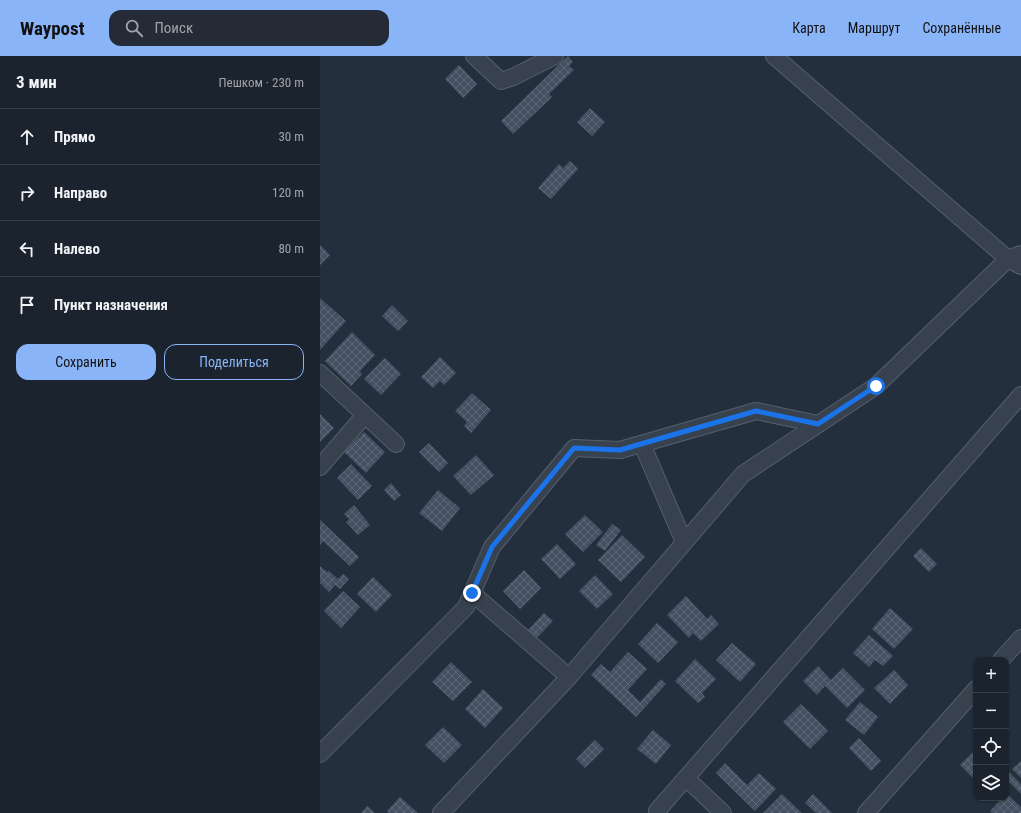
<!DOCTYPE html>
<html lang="ru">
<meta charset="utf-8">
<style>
body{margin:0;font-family:"Roboto Condensed",sans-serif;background:#242b36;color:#f1f3f6}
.controls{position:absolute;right:12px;bottom:12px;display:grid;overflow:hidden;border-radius:8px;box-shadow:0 1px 3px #0004}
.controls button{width:36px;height:36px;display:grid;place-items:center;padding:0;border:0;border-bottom:1px solid #39404a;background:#1b232e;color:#f1f3f6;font:20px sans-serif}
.stop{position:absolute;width:12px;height:12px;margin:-9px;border:3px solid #1a73e8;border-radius:50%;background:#fff}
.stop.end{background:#1a73e8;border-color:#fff;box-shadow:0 1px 4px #0008}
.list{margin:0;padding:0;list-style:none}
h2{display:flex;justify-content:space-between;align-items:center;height:52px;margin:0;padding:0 16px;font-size:17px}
h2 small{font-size:13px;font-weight:400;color:#a0a4aa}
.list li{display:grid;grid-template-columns:26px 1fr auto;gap:12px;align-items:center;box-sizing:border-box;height:56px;padding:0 16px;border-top:1px solid #39404a}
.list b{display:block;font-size:15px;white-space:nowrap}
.list em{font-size:13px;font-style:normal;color:#a0a4aa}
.actions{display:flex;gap:8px;padding:12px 16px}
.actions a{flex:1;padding:9px 0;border:1px solid #8ab4f8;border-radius:12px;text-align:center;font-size:14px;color:#8ab4f8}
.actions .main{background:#8ab4f8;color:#111}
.icon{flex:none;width:22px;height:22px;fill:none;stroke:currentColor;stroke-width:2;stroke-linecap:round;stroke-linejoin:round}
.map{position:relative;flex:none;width:701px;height:757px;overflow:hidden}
header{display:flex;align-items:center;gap:24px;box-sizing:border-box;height:56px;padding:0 20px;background:#8ab4f8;color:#111}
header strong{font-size:19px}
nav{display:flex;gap:22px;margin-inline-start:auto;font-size:14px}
.search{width:280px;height:36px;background:#242b36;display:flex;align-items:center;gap:10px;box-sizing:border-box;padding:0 14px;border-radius:12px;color:#a0a4aa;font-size:15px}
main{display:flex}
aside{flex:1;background:#1b232e}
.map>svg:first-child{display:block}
.building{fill:url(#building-cross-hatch)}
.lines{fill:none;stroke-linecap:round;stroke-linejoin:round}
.minor-casing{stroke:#565f6c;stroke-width:18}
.minor{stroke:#38414e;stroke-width:16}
.route{stroke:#1a73e8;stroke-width:5}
</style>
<header>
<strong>Waypost</strong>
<div class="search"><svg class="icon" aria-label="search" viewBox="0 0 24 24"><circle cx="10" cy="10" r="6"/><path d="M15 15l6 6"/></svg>Поиск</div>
<nav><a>Карта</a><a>Маршрут</a><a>Сохранённые</a></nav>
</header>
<main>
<aside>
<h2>3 мин<small>Пешком · 230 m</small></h2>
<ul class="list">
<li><svg class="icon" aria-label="ahead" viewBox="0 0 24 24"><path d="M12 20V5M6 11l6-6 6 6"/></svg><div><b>Прямо</b></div><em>30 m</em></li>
<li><svg class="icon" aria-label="right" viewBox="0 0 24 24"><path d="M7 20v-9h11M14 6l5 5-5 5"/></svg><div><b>Направо</b></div><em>120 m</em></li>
<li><svg class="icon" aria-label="left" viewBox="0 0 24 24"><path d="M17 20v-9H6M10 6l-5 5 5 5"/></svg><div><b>Налево</b></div><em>80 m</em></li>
<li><svg class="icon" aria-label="arrive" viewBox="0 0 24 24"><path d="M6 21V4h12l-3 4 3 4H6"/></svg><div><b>Пункт назначения</b></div></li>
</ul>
<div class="actions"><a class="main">Сохранить</a><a>Поделиться</a></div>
</aside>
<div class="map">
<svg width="701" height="757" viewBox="0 0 701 757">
<defs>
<pattern id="building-cross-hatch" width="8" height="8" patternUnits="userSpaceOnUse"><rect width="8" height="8" fill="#455162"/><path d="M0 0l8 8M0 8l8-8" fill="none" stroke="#5d6877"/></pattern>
</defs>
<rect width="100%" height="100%" fill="#242f3e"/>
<g class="building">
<path d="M248,0L253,6L249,10L254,14L229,38L232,41L193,78L181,65Z"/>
<path d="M139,9L157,28L143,42L125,23Z"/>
<path d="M270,52L285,66L272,80L257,66Z"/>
<path d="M250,105L258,113L231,143L218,132L239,108L243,112Z"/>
<path d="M0,189L10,199L0,209Z"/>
<path d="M0,242L26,265L0,294Z"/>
<path d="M72,249L88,265L78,275L62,260Z"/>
<path d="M32,276L55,299L40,315L42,318L31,330L5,305Z"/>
<path d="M120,301L136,317L124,329L120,325L113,332L101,321Z"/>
<path d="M65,302L81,318L61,339L44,323Z"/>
<path d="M152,337L171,354L151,377L144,370L147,366L135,355Z"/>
<path d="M0,358L14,372L0,386Z"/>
<path d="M44,376L65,396L46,417L24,396Z"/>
<path d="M109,387L128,407L119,416L99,396Z"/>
<path d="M156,399L174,419L151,439L133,420Z"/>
<path d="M31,408L52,430L38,444L17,422Z"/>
<path d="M71,427L81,439L74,445L64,434Z"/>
<path d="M118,434L140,452L122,475L99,457Z"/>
<path d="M34,449L50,469L38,479L26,466L29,463L24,458Z"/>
<path d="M265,459L283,476L263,496L245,478Z"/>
<path d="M0,464L39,501L30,510L3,485L0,489Z"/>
<path d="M292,468L301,474L285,495L276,489Z"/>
<path d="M302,479L325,501L301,526L278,504Z"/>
<path d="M237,488L256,508L240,523L221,503Z"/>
<path d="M601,492L617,508L609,516L593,500Z"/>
<path d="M0,510L7,516L9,515L18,523L23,518L29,523L20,533L15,529L9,536L0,527Z"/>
<path d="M204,514L221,532L200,553L183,535Z"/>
<path d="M275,519L293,538L277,553L259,535Z"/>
<path d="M53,521L72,539L56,556L37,538Z"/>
<path d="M23,535L40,551L21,572L4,555Z"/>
<path d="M366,540L387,563L391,559L399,568L381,585L373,577L369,582L347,559Z"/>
<path d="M570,552L593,573L574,593L552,573Z"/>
<path d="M224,557L233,565L216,583L207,575Z"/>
<path d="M337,567L358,586L338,607L318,588Z"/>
<path d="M549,579L573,600L563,610L555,604L549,611L533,597Z"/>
<path d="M412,587L436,608L420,626L396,604Z"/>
<path d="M308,596L327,613L308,634L320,646L341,623L346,628L316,661L271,619L281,608L290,616Z"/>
<path d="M375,603L396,623L382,637L385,641L378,647L355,625Z"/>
<path d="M131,606L152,626L133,645L112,626Z"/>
<path d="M498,610L511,624L523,612L545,634L527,652L505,630L497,639L483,625Z"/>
<path d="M574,614L588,629L570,648L554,632Z"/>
<path d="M163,633L183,652L165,672L145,653Z"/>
<path d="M540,646L558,661L544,679L525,664Z"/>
<path d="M481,648L508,675L490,693L463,666Z"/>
<path d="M123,671L142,689L124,707L105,689Z"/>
<path d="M333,674L351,689L336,708L317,693Z"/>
<path d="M539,682L561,705L551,715L529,692Z"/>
<path d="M275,684L284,693L265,712L256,703Z"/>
<path d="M656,693V725L640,709Z"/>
<path d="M701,705V722L692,713Z"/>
<path d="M405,707L427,729L439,717L456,733L435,755L396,717Z"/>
<path d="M688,715L701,728V738L686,723V717Z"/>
<path d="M686,737L701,751V757H672L670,755L682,742H686Z"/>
<path d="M462,738L482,757H443Z"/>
<path d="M493,738L512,757H496L485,747Z"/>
<path d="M80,741L98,757H69L67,755Z"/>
<path d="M47,750L55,757H41Z"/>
</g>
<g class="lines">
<defs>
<g id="minor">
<path d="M154,0L181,25L193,21L235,0"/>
<path d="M454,0L688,203L701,210"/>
<path d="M0,317L76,388"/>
<path d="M322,388L364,486"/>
<path d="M0,411L44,360"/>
<path d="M152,537L249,621"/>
<path d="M681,604L701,582"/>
<path d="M0,698L146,551L172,491L254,392L300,394L436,355L498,368"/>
<path d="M366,722L403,757"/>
<path d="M337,755L701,339"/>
<path d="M121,757L249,621L423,418L556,330L688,203L701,198"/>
<path d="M546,757L656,633"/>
</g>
</defs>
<use href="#minor" class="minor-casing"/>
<use href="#minor" class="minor"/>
</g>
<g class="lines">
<path class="route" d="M152,537L172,491L254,392L300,394L436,355L498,368L556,330"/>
</g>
</svg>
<div class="controls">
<button>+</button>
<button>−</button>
<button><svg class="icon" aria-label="locate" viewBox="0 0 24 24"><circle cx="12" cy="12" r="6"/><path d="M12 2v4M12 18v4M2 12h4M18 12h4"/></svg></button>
<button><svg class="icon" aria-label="layers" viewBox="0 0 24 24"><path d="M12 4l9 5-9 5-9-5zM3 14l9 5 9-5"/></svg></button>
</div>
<div class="stop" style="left:556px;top:330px"></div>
<div class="stop end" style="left:152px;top:537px"></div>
</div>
</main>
